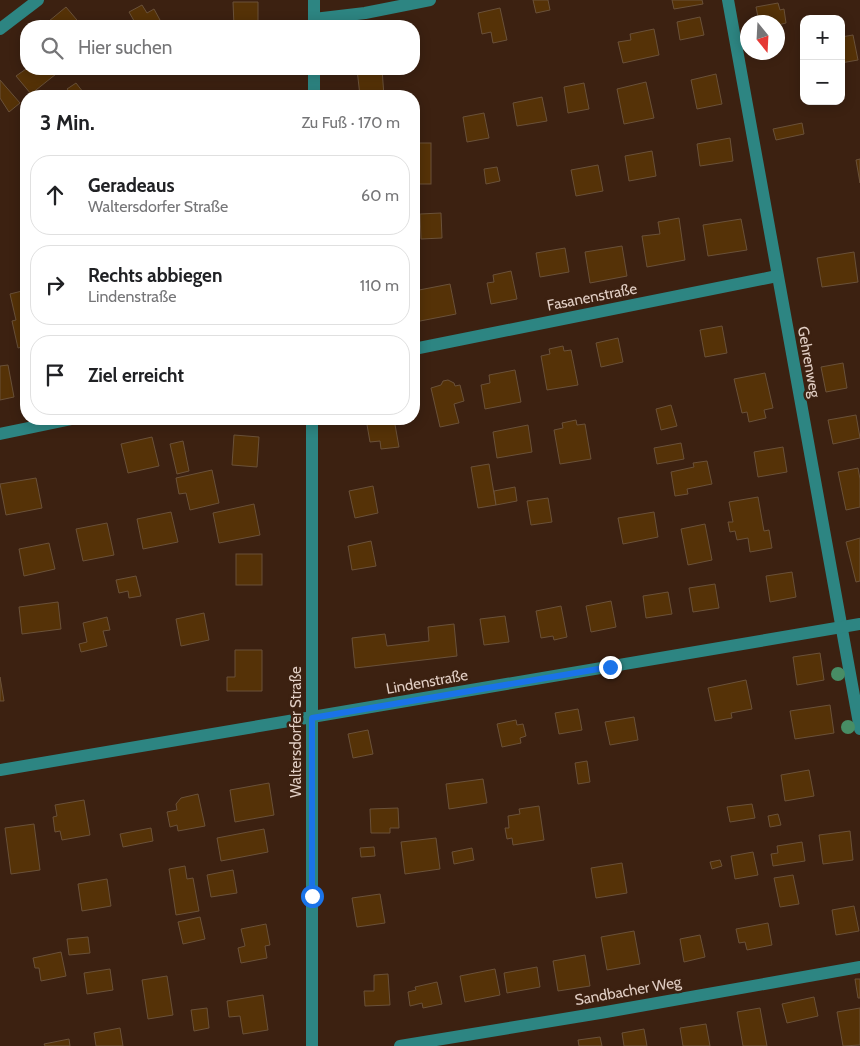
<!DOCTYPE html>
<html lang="de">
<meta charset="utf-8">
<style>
body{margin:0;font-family:Cabin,sans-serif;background:#f2f2f2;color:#202124}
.controls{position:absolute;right:15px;top:15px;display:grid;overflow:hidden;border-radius:10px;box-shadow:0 2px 12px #0003}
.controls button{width:45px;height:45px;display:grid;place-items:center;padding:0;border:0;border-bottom:1px solid #e0e0e0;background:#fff;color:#202124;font:25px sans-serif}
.compass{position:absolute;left:740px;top:15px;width:45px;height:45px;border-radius:50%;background:#fff;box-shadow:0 2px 12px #0003;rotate:162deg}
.stop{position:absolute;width:15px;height:15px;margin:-11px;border:4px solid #1a73e8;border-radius:50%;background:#fff}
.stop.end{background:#1a73e8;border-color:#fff;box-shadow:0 1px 5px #0008}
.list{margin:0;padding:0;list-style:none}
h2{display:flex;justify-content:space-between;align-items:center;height:65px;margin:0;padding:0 20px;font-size:21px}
h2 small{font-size:16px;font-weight:400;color:#757577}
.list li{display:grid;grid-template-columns:32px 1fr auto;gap:15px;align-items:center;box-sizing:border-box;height:80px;margin:0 10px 10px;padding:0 10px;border:1px solid #e0e0e0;border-radius:20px}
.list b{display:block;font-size:19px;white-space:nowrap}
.list p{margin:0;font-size:16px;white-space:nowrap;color:#757577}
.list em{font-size:16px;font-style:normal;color:#757577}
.icon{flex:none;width:28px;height:28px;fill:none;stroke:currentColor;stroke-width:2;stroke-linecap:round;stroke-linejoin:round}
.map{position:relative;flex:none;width:860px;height:1046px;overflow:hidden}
.search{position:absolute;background:#fff;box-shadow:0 2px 12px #0003;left:20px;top:20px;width:400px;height:55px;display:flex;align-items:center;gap:12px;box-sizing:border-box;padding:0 18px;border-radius:20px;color:#757577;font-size:19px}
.panel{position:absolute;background:#fff;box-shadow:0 2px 12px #0003;left:20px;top:90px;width:400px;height:335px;border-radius:20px}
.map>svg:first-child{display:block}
.building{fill:#553207;stroke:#6a5139}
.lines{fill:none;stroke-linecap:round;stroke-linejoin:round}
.minor{stroke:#2d8582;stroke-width:12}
.tree{fill:#488d65}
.route{stroke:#1a73e8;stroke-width:6}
.labels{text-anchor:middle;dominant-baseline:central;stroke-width:5;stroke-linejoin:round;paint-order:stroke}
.street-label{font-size:15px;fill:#e1cec4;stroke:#3c2111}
</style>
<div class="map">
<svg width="860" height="1046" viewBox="0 0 860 1046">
<rect width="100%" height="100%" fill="#3c2111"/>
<g class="building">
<path d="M533,0H548L550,10L536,13Z"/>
<path d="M672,0H702L703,4L674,9Z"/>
<path d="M233,2H258V24L234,26Z"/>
<path d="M778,3L780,10L784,9L786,23L778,25V22H759L756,7Z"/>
<path d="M142,5L147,13L154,9L160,20L149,26H137L129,12Z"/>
<path d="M66,7L82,26H43Z"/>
<path d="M500,8L507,40L493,43L491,32L482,34L478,13Z"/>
<path d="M700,17L704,35L680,40L677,22Z"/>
<path d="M654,29L659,55L623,63L618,42L631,40L630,34Z"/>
<path d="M853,35L858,60L841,63V37Z"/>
<path d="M26,69H51L56,74L31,94L16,76Z"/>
<path d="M237,69H274V74L237,73Z"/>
<path d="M357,69H382L384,96H360Z"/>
<path d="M716,74L722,104L697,109L691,80Z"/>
<path d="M0,80L20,103L9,112L0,98Z"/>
<path d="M646,82L654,118L624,124L617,89Z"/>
<path d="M76,83L83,92L78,96H73L67,89Z"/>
<path d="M584,83L589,109L568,113L564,87Z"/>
<path d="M542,97L547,121L517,126L513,103Z"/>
<path d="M484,113L489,138L467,142L463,117Z"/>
<path d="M802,123L804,134L776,140L773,129Z"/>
<path d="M730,138L733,161L700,166L697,144Z"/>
<rect x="414" y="143" width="17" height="41"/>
<path d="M652,151L656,176L629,181L625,156Z"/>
<path d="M860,159V183L856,160Z"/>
<path d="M598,165L603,191L576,196L571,170Z"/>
<path d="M497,167L500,181L486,184L484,169Z"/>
<path d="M441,213L442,238L421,239L420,214Z"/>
<path d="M679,218L685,260L647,267L642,236L660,234L658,222Z"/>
<path d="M741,219L747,250L708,256L703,225Z"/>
<path d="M622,246L627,276L590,283L585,252Z"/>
<path d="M565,248L569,272L540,277L536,253Z"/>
<path d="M854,252L858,282L822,287L817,258Z"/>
<path d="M511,271L517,299L491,304L487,283L494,282L493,275Z"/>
<path d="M450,284L456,314L415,322L414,291Z"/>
<path d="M26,290V346L18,348L12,321L16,320L10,294Z"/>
<path d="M722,326L727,353L705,357L700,330Z"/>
<path d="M618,338L623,362L601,367L596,343Z"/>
<path d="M563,346L564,351L571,350L578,385L547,390L541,356L550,354L549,349Z"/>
<path d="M843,363L847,388L826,392L821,367Z"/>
<path d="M8,365L14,397L0,400V366Z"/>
<path d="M515,370L521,402L485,409L481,385L490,383L489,375Z"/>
<path d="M765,373L773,408L764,410L766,418L749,422L747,412L742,413L734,379Z"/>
<path d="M448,380L454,383L455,386L460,385L464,401L454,404L459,423L440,427L431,388L441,385L443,381Z"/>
<path d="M671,405L677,426L661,430L656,409Z"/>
<path d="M856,415L860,438L833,444L828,420Z"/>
<path d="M366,419H394L399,447L381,449L380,441L370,442Z"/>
<path d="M576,420L577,425L585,424L591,459L560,464L554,430L563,428L562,423Z"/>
<path d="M528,425L532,452L497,458L493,432Z"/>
<path d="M234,435L259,437L257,467L232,465Z"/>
<path d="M152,437L159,466L128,473L121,444Z"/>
<path d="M183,441L189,471L177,474L170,444Z"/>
<path d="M681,443L684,459L657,464L654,448Z"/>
<path d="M783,447L787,472L758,477L754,452Z"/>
<path d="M707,461L712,484L687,489L688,494L675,496L671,472L694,467L693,463Z"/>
<path d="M489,464L496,505L478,508L471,467Z"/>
<path d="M858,468L860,479V507L846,510L838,472Z"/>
<path d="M212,470L219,503L190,510L186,493L179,494L176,478Z"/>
<path d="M36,478L42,508L6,515L0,484Z"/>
<path d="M373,486L378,513L355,518L349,491Z"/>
<path d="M515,487L517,501L496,505L494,491Z"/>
<path d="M758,497L764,531L769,530L772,548L750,552L748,538L737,540L735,531L730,532L728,522H733L729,502Z"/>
<path d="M548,498L552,522L531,525L527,501Z"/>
<path d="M254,504L260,535L219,543L213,513Z"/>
<path d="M171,512L178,542L143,549L137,519Z"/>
<path d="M654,512L658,537L623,544L618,518Z"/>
<path d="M107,523L114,555L83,561L76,529Z"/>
<path d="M705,524L712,560L688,565L681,529Z"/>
<path d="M860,538V581L856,582L846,542Z"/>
<path d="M371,541L376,566L352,570L348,546Z"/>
<path d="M49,543L55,569L24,576L19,549Z"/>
<rect x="236" y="554" width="26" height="31"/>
<path d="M792,572L796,597L770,602L766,576Z"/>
<path d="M136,576L141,596L129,598L128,591L119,593L116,580Z"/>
<path d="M715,584L719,608L693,612L689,588Z"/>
<path d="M668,592L672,614L646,618L643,596Z"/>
<path d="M611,601L616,627L591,632L586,606Z"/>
<path d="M58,602L61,629L22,634L19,607Z"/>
<path d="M561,606L567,637L554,640L553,636L541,638L536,611Z"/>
<path d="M204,613L209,640L181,646L176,619Z"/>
<path d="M505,616L509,642L484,645L480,619Z"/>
<path d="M107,617L110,630L103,631L107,646L81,652L79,644L87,642L83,623Z"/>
<path d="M454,624L457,656L355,668L352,638L385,634L387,646L429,641L428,627Z"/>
<path d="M235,650H262V691H227V677H235Z"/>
<path d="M820,653L824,680L797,685L793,657Z"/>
<path d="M0,677L4,701H0Z"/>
<path d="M746,680L752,709L731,713L732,718L715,721L708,688Z"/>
<path d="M830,705L834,733L795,739L790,711Z"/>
<path d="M578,709L582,730L559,734L555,713Z"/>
<path d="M634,717L638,740L610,745L605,722Z"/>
<path d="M516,720L517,725L523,724L526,736L520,738L521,743L502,747L497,724Z"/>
<path d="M368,730L373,754L353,758L348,734Z"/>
<path d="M587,761L590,782L578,784L575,763Z"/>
<path d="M809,770L814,796L785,801L781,775Z"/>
<path d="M483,779L487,803L449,809L446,784Z"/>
<path d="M269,783L274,815L235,822L230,790Z"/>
<path d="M198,794L205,826L178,831L177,825L170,827L167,812L177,810L176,804L181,798Z"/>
<path d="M84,800L90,835L62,840L60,831L55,832L53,817L57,816L55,805Z"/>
<path d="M752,804L755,818L730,822L727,807Z"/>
<path d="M539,806L544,840L513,845L512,838L507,839L505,828H509L508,816L520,814L519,809Z"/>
<path d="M398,808L399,828H390V833H371L370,809Z"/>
<path d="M778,814L781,825L770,827L768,816Z"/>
<path d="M34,824L40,870L11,874L5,828Z"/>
<path d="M151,828L153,841L123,847L120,834Z"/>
<path d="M264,829L268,852L221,861L217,838Z"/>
<path d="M850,831L853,860L823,864L819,835Z"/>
<path d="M436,838L440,869L405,874L401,842Z"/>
<path d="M802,842L805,861L773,866L771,854L778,853L777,846Z"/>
<path d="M374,847L375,856L361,857L360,848Z"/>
<path d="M472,848L474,860L454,864L452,852Z"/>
<path d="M753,852L758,875L735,879L731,856Z"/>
<path d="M720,860L722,866L712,869L710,862Z"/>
<path d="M622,863L627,893L596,898L591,868Z"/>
<path d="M185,866L187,879L193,878L199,911L176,915L169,869Z"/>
<path d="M233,870L237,893L211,897L207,875Z"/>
<path d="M793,875L799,904L780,907L774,878Z"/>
<path d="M107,879L111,906L82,911L78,884Z"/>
<path d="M380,894L385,923L357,927L352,898Z"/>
<path d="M854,906L859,931L836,935L832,910Z"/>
<path d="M200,917L205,939L183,944L178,922Z"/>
<path d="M768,923L772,945L747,950L745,942L739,943L736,929Z"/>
<path d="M266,924L270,945L265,946L267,958L241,963L238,948L245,946L241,929Z"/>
<path d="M634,931L640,964L607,970L601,937Z"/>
<path d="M700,935L705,957L684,962L680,939Z"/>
<path d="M88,937L90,953L69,955L67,939Z"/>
<path d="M61,952L66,976L41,981L39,968H35L33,958Z"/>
<path d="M585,955L590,986L558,991L553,961Z"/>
<path d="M537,967L540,987L507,993L504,973Z"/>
<path d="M110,969L113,990L87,994L84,973Z"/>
<path d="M495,969L500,995L465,1002L460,976Z"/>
<path d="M388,974L390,1005L365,1006L364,991H374V975Z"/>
<path d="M167,976L173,1015L148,1019L142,980Z"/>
<path d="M855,979H860V998H858Z"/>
<path d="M437,982L442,1004L423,1008L422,1003L410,1006L408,992L416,990L415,987Z"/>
<path d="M263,995L268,1030L243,1034L240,1016L229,1017L227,1001Z"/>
<path d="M814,997L818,1016L787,1023L782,1004Z"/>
<path d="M207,1008L209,1028L194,1031L191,1010Z"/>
<path d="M760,1008L767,1046H743L737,1012Z"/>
<path d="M860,1008V1045L843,1046L837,1012Z"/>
<path d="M706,1024L710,1046H683L680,1028Z"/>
<path d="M120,1028L123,1046H96L94,1033Z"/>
<path d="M644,1029L647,1046H624L622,1033Z"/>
<path d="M600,1037L602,1046H579L578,1040Z"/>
<path d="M69,1039L70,1046H45L44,1044Z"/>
</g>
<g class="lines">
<g class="minor">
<path d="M728,0L860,729"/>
<path d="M314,19L365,13L430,0"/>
<path d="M314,26V0"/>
<path d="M0,29L38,0"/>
<path d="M314,96V69"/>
<path d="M414,349L777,276"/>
<path d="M0,434L72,419"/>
<path d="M0,770L860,624"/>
<path d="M312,1046V419"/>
<path d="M400,1046L606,1012L860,967"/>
</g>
</g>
<g class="tree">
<circle cx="838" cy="674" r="7"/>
<circle cx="848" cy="727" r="7"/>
</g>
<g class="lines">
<path class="route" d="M312,896V718L610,667"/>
</g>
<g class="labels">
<g class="street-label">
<text transform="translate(592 297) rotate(-11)">Fasanenstraße</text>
<text transform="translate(809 362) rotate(80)">Gehrenweg</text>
<text transform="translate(427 682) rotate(-10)">Lindenstraße</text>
<text transform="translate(296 732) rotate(-90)">Waltersdorfer Straße</text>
<text transform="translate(628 991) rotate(-10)">Sandbacher Weg</text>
</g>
</g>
</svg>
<div class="controls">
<button>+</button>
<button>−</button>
</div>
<svg class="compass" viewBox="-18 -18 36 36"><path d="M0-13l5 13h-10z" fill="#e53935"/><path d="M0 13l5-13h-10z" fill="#757577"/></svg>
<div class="stop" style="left:312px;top:896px"></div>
<div class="stop end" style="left:610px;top:667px"></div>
<div class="search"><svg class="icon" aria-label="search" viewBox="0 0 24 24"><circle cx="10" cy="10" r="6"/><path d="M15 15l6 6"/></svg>Hier suchen</div>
<section class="panel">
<h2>3 Min.<small>Zu Fuß · 170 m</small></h2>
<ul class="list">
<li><svg class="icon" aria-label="ahead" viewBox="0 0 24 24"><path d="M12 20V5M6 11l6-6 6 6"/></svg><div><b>Geradeaus</b><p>Waltersdorfer Straße</p></div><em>60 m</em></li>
<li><svg class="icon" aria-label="right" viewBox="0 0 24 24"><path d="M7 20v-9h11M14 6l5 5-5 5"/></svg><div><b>Rechts abbiegen</b><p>Lindenstraße</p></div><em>110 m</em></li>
<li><svg class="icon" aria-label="arrive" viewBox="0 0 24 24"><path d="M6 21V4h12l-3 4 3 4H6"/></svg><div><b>Ziel erreicht</b></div></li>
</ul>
</section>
</div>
